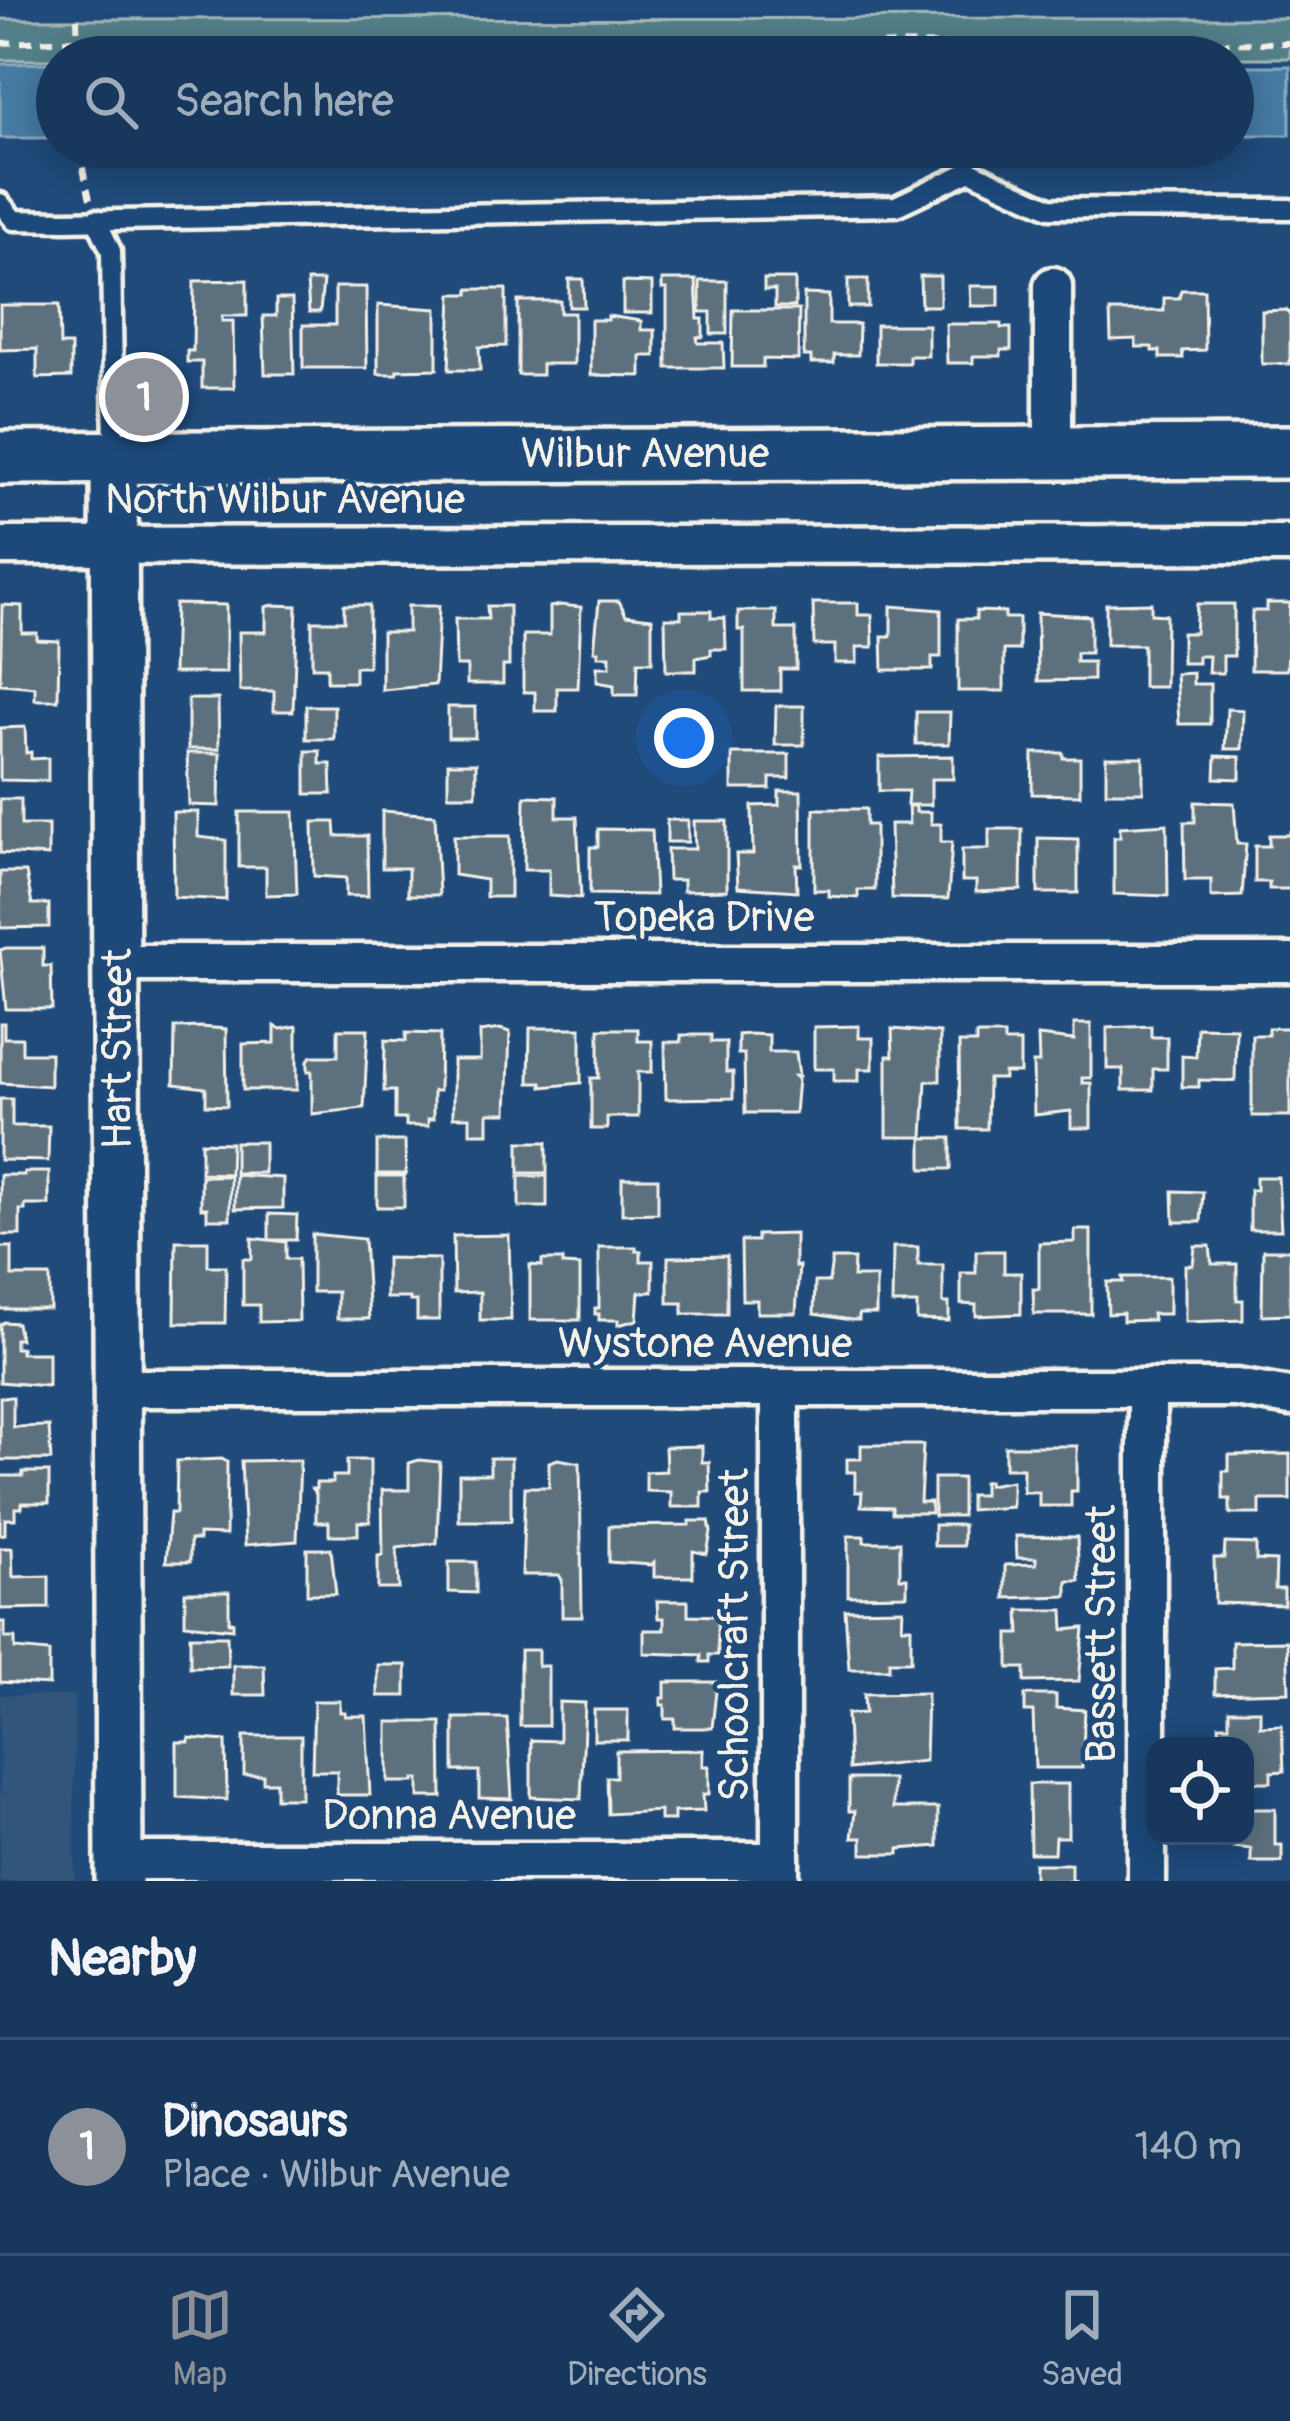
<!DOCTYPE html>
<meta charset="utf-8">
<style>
body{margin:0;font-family:Pangolin,sans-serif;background:#203f62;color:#f1f3f6}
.controls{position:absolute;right:36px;bottom:36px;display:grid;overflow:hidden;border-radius:24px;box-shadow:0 6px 30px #0003}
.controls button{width:108px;height:108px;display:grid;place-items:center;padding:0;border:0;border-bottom:3px solid #365272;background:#17385c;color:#f1f3f6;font:60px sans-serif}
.you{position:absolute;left:684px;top:738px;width:42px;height:42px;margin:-30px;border:9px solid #fff;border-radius:50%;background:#1a73e8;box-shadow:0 0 0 18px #1a73e833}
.badge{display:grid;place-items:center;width:78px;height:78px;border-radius:50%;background:#8c9099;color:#fff;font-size:39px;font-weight:700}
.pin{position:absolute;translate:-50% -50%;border:6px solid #fff;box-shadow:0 3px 12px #0006}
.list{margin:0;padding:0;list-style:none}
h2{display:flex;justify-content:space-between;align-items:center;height:156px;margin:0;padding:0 48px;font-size:51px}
h2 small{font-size:39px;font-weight:400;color:#9eacbb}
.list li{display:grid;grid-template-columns:78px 1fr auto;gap:36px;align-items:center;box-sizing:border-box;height:216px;padding:0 48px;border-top:3px solid #365272}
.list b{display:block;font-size:45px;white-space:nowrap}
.list p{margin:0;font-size:39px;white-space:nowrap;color:#9eacbb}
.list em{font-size:39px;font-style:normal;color:#9eacbb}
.icon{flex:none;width:66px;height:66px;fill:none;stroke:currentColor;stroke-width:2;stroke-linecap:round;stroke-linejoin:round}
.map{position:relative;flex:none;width:1290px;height:1881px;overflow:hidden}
.search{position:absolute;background:#17385c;box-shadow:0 6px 30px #0003;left:36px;right:36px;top:36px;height:132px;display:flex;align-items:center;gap:30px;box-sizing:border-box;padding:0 42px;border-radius:66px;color:#9eacbb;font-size:45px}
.sheet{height:372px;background:#17385c}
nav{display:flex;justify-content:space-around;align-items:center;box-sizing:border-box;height:168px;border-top:3px solid #365272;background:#17385c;font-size:33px;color:#9eacbb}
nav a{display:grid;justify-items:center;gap:6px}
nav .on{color:#8c9099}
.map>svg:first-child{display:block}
.built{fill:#31557b}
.green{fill:#537f88;stroke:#a4b8b8;stroke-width:3}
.water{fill:#447aa2;stroke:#8aaabe;stroke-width:3}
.building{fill:#5c6f7e;stroke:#f4f1e8;stroke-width:3}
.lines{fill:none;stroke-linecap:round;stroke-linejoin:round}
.service-casing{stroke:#f4f1e8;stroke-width:27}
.minor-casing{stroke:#f4f1e8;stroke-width:45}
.tertiary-casing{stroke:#f4f1e8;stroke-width:54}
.secondary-casing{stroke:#f4f1e8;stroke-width:60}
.path{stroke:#f4f1e8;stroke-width:6;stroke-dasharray:12 9;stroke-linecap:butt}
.service{stroke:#1f4a7a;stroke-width:18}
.minor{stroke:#1f4a7a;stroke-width:36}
.tertiary{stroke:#1f4a7a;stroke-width:45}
.secondary{stroke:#1f4a7a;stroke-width:51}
.labels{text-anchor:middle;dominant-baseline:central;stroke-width:9;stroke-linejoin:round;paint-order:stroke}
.street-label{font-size:42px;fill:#f4f1e8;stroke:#1f4a7a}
</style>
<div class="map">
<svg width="1290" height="1881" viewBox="0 0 1290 1881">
<rect width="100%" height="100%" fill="#1f4a7a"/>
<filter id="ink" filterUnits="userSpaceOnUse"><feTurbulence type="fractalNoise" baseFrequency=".00833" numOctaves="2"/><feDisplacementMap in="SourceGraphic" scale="24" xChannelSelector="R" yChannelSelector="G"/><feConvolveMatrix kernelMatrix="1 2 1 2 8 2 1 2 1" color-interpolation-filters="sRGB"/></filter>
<g filter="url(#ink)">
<path class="built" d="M0,1695L74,1696L75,1881H0Z"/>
<path class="green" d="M1290,18V58L0,60V19Z"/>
<g class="water">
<path d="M57,63V138H0V64Z"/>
<rect x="1233" y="66" width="57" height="69"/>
</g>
<g class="building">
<path d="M920,276H940V306H921Z"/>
<path d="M569,279H583L584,307H569Z"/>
<path d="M764,279H795V307H775V290H764Z"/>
<rect x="848" y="279" width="20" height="28"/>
<path d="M247,280V316H222V321H233L234,388H202V362H187V351H193L194,281Z"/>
<path d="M662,280H696L698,319H703V337H697L698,343H723L724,368H667V289H662Z"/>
<path d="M307,281H323L320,312H309Z"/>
<path d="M700,281H727V334H711V312H700Z"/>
<path d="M623,282L652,283V313H623Z"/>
<path d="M970,286H999V306H971Z"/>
<path d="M335,287H366L367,368H303V325H335Z"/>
<path d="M469,289H506V346L479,347L480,370H449L452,294H469Z"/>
<path d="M1181,290H1204L1205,350L1182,351L1183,358H1160V351H1152V347H1136V339L1111,340L1110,311H1164V298H1179Z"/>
<path d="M804,294L829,295V324H859L858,355H834V363H811V356H804Z"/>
<path d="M276,299H292L294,374H265L263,316H276Z"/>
<path d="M518,301H560V313H574V364H542V375H518Z"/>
<path d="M0,305H59L60,345H71V377L37,378V349L0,350Z"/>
<path d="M378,305L437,309V369L397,370V374H378Z"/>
<path d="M733,310H799L798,360L763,359V367H732Z"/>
<path d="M1286,310L1290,315V364H1262V311Z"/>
<path d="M608,316L641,321V330H655V356H641V376L591,375V320H608Z"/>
<path d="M946,324H1001V328H1011V350H1001V356H973V363H947Z"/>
<path d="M876,325H928V356H909V363H876Z"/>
<path d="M599,601H619L626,615L652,618V662H638L637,695H614V685L597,682V667H610V656H598V651H594Z"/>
<path d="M813,603H858V615H872L873,647H857V663H835V645H814Z"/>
<path d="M1151,603V614L1166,615L1165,687H1143V645H1106V604Z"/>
<path d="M1267,603H1290L1287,670H1251L1252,611H1267Z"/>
<path d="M175,604L226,605V673H173Z"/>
<path d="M1197,604H1234V656H1223V673H1208L1209,656H1198V663H1182V633H1195Z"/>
<path d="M2,605L22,606V633H37V640L59,641L58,700H35V687L0,684Z"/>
<path d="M273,605L297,606L293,711H274V691H240L239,632H266V607Z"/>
<path d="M344,605H369L368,667H355V682H327V667H312V621H344Z"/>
<path d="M560,605L581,607L578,688H557V711H535V692H524L523,688V635H550V607Z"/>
<path d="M408,606H439L435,685L382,690V632H408Z"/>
<path d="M487,606H509V666H503V684H467V666H456L455,619H488Z"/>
<path d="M891,606L941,610V657H932V670H883L882,636H891Z"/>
<path d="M681,611H711V618H725L726,649H711V655L696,658V671H666L665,618H681Z"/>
<path d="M738,611H776V629H796V669H780V691H744V630H738Z"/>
<path d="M976,611L1005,612V618H1019V650H1004V691H958V619H976Z"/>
<path d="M1037,613L1090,616V653H1076V662H1093V680L1038,681Z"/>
<path d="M1193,673V684H1210V724H1179L1176,674Z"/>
<path d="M188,699H218L219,749H188Z"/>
<rect x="306" y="706" width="28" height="33"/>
<path d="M776,706H804V745H775Z"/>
<rect x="448" y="707" width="27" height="31"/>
<path d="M1227,709L1243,710L1242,749H1225Z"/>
<path d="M916,712H950L949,744H916Z"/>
<path d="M25,727L26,753L31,752V759L48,758V781L0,780V728Z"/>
<path d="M306,751H320V764H331L332,794H306Z"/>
<path d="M187,753H220L219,806L189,805Z"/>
<path d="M1033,753H1063V758H1080V795L1032,794Z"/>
<path d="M732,754H789V778H770V789H732Z"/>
<path d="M953,756V779H931V805H907L908,791H879V757Z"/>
<path d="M1216,756L1240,757V779L1215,778Z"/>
<rect x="1106" y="757" width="37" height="35"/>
<rect x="448" y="763" width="28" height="32"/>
<path d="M779,791H801L802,865H796L797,891L738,887L736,854H753L752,806L779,805Z"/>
<path d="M525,796L557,797V817H577L581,898L549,896V870H524Z"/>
<path d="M0,799H21V825H48V856L0,853Z"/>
<path d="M1195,802L1234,803L1237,844H1246L1242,896L1211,897V880H1185L1184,822H1195Z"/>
<path d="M908,806H916V812H931V824H941V842H952L948,899L892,898L890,824H909Z"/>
<path d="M814,809H866V825H875V890H858V898L829,896V890H814Z"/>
<path d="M382,811L435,815L439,895H408V868H382Z"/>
<path d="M173,812H198V837L226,840V900L174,897Z"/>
<path d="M239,812H294L297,894L266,895V867H239Z"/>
<rect x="667" y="820" width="21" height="22"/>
<path d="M694,821H727V890L683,891V880H668L667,849H695Z"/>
<path d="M313,822H335L336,836H367L368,896H346V878L314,876Z"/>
<path d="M1167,824L1168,896L1114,894V837H1120V827Z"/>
<path d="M598,829L652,830L655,895L590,894V847H598Z"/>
<path d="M989,829H1022L1021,890L976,892V881H962V849H989Z"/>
<path d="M1290,830V889H1269V882H1255V846H1269V835H1290Z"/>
<path d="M454,836H510V897H486V880L454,875Z"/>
<path d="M1038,838L1078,839V893H1038Z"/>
<path d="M0,872H26L32,904H49V927L0,928Z"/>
<path d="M6,948H43V966H51L52,1009H6L0,950Z"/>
<path d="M0,1023H4V1038H22V1053H50V1086L0,1083Z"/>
<path d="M1074,1024H1091V1078H1082V1083H1091V1128H1071V1111L1034,1115L1033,1063H1039L1038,1036L1074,1040Z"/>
<path d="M275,1026L281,1029L297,1026V1090H243V1044L275,1043Z"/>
<path d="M859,1026V1038H873V1069H859V1081H834V1069H814V1027Z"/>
<path d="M1151,1026V1037H1167V1069H1153V1090H1123V1069H1107V1028Z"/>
<path d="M200,1027L226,1029L227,1106L206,1105V1088L174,1084L175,1028Z"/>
<path d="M1197,1027L1236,1028L1235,1081L1199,1080V1087H1182V1056L1196,1057Z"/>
<path d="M530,1028H581V1083L542,1087V1083H529Z"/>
<path d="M1268,1028H1290V1116H1252V1035H1268Z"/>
<path d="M338,1029H368L364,1108L312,1114V1071H308V1060L312,1056H338Z"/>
<path d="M500,1029L510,1032L507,1113H488V1133H470V1117H453V1060H480V1032Z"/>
<path d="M599,1029H638V1041H652V1072H638V1117H607V1129H591V1078H599Z"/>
<path d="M892,1029L940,1033V1081H926L923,1137H887V1056H893Z"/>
<path d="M406,1033L440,1034L439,1091H433V1119H428V1126H406V1119H395V1091H384L385,1040L406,1041Z"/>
<path d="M750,1034L769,1035V1052H796L799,1076H795L798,1079L795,1113H745L744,1054H738V1035Z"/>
<path d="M681,1035H711V1042H726V1072H733V1098L666,1099L665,1042H681Z"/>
<path d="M976,1035H1004V1042H1020V1073H1004V1079H988L987,1129H960L959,1043H976Z"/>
<path d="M0,1099H12V1126H49L48,1161L0,1160Z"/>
<rect x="922" y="1138" width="29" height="31"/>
<path d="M377,1141H405L406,1174H377Z"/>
<path d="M201,1142L231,1143L230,1174L201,1173Z"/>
<rect x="235" y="1142" width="29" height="31"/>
<rect x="519" y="1142" width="28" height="31"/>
<path d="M24,1172H49V1205H25V1210H20V1235H0V1175H24Z"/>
<path d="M235,1175L283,1178V1208L235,1209Z"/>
<path d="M201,1176H230V1219H207V1208H201Z"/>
<rect x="377" y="1176" width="27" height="31"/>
<rect x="519" y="1176" width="28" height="31"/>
<path d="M1256,1177H1278L1281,1230H1250V1190H1256Z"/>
<path d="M622,1178H658V1213L622,1214Z"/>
<path d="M1173,1191L1203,1192L1201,1222H1174Z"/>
<path d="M269,1214L297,1215L296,1240H269Z"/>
<path d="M1075,1230H1091V1314H1034L1033,1289H1039V1243L1075,1242Z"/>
<path d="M312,1234L364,1239L369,1319H337V1292H312Z"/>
<path d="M795,1234V1267L799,1266L796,1313H757V1300H742L741,1241H757V1235Z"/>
<path d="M509,1235L511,1320H480V1292L454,1293L453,1236Z"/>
<path d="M252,1238L286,1242V1259H298L299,1321L259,1322V1305H243V1259H252Z"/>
<path d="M176,1241H208V1266H226L225,1323H175Z"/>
<path d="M1195,1246H1210L1212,1264H1237V1300H1243V1320L1185,1322V1265H1193Z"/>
<path d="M0,1247H12V1276H50V1309H0Z"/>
<path d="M599,1247H636V1251H641V1261H653V1292H639L637,1320L618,1325V1320H599V1314H595V1308H599Z"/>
<path d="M893,1247H918V1265H943V1303H949V1321L917,1320V1304H892Z"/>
<path d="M1263,1250H1290V1314L1262,1315Z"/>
<path d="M976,1251H1004V1273H1021V1314L976,1316V1305L961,1304V1273H976Z"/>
<path d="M727,1256V1314H683V1303H668V1257Z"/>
<path d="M386,1258L439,1259V1320H417V1301H410V1298H386Z"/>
<path d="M832,1259H854L853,1277H876V1314H859V1320H851L814,1314L815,1282H829Z"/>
<path d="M542,1260H563V1265L580,1266V1320H530V1265L542,1266Z"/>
<path d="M1122,1277H1169V1314H1152L1153,1320L1123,1321V1313L1108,1314L1107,1282H1123Z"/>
<path d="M4,1322L17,1323L20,1339H15V1348H21V1353H48V1386L0,1382V1325Z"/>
<path d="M0,1397H13V1427L49,1426L51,1460H0Z"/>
<path d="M861,1445H923L920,1502H931V1513H892V1507L861,1506L862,1492H855V1472H847V1459H861Z"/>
<path d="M702,1446V1462H709L710,1492H702V1507H671V1492L646,1491V1472L666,1471L665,1447Z"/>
<path d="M1005,1446H1077V1491H1071V1506H1039V1492H1023V1468H1005Z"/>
<path d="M1290,1454V1500H1260V1514H1230V1499H1223V1471H1229V1455Z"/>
<path d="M490,1458H511V1521H459V1474H490Z"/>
<path d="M222,1459L227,1462L226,1535L199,1534V1540H190V1562H166L170,1513H176L177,1461Z"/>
<path d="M558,1459L580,1463L582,1617H562V1580L559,1575H522L525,1487H549V1462Z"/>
<path d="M300,1460L297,1541L245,1545L241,1461Z"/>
<path d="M347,1460H370V1522H358V1535H329V1522H316V1494L312,1489H316V1483H333V1476H347Z"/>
<path d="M419,1460L440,1462L437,1543L397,1548L399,1589H378V1556L383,1555L382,1490H409V1463Z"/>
<path d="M23,1472H49V1503H22V1508H15V1519H5V1534L0,1535V1476H23Z"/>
<rect x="934" y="1478" width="28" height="38"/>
<path d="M988,1481V1485L1012,1481V1507L970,1510V1495H983V1482Z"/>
<path d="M690,1521H709L711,1532L707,1554L693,1551V1577H654V1562L651,1565L609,1562V1526L690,1525Z"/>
<rect x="934" y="1525" width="29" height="21"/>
<path d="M848,1536H864V1542H900V1578H907V1595L848,1596Z"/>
<path d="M1016,1536L1077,1537L1079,1581H1067V1596L1005,1598V1565L1036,1564V1558H1017Z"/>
<path d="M1225,1543L1256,1544V1560L1276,1561L1275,1589H1284V1605L1215,1603L1214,1558H1224Z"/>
<path d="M0,1548H12L13,1577L49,1576V1608L0,1609Z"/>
<path d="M307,1549H331L336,1594H307Z"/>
<path d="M449,1562H476V1593L449,1592Z"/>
<path d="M185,1592H229V1622H233V1629L185,1624Z"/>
<path d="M657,1601H688V1615L717,1616L718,1655H709V1662H701V1655L644,1653V1630H664V1618H658Z"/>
<path d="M903,1609L902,1627H911V1661H889V1669H849L845,1610Z"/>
<path d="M1019,1610H1063L1064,1630L1084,1628L1079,1681L1025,1682V1668H1009V1634H1020Z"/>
<path d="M0,1622H5V1638H15V1649L49,1652V1685L0,1682Z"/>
<path d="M190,1636H227L228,1666L190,1667Z"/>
<path d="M1287,1641L1289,1692L1215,1694V1669L1232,1668V1642Z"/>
<path d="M520,1650H538V1666H548V1726H520Z"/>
<path d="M233,1665H264L265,1695H233Z"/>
<rect x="378" y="1665" width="28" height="31"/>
<path d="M665,1682H717L712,1728H675V1719H665V1705H661V1698H665Z"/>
<path d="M927,1693L925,1761L849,1769L847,1714L865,1713L864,1694Z"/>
<path d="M1025,1695H1056V1708L1085,1710L1082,1768H1035L1033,1712H1025Z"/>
<path d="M314,1701H340V1712H345V1716H366L370,1795H337V1771H312Z"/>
<path d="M559,1702L585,1703L581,1799L531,1797V1740L559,1741Z"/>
<rect x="594" y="1710" width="34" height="30"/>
<path d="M1229,1710H1260V1726L1282,1725L1284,1771L1271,1772V1782H1245V1746H1214V1742H1220L1219,1725H1229Z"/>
<path d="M454,1718H507L512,1799L479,1798V1771H454Z"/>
<path d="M388,1722H441L442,1797H419V1779H414V1782H388Z"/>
<path d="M244,1736H301V1798H276V1782H263V1775H244Z"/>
<path d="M189,1738L226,1741L227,1800L177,1797V1742H189Z"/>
<path d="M703,1750V1766H709V1794H703L704,1811L674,1812V1820H660V1811L608,1814L607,1777H616V1751Z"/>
<path d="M849,1779H893V1808H938V1846L899,1849V1854H862V1838H852L855,1811H849Z"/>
<path d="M1029,1784H1068V1837H1055L1054,1853H1030Z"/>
<path d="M1245,1809H1275V1845H1282V1862H1251V1849L1233,1847V1836H1245Z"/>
<path d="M1034,1864H1071V1880L1076,1881H1034Z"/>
</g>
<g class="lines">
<defs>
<g id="service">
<path d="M0,203L14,220L64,221L896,206L970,171L1050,208L1290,209"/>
<path d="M96,219L111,251L114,451"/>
</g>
<g id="minor">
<path d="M1053,453V286"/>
<path d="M0,546L1290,544"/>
<path d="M118,963H1290"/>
<path d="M119,1388H1236L1290,1397"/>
<path d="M1147,1388V1881"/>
<path d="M780,1389V1881"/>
<path d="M119,1861H780"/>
</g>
<path id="tertiary" d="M114,458L119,1881"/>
<path id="secondary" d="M0,458L1290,452"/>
</defs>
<use href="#service" class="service-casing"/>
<use href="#minor" class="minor-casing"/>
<use href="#tertiary" class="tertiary-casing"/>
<use href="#secondary" class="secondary-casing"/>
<g class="path">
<path d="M77,18L78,57"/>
<path d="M0,43L77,40L132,47L1290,43"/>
<path d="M78,147L90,199"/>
</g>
<use href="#service" class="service"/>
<use href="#minor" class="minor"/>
<use href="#tertiary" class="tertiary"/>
<use href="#secondary" class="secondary"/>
</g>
</g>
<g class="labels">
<g class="street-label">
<text x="645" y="454">Wilbur Avenue</text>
<text x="285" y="500">North Wilbur Avenue</text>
<text x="704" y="918">Topeka Drive</text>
<text transform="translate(118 1049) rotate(-90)">Hart Street</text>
<text x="705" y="1344">Wystone Avenue</text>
<text transform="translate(1102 1634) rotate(-90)">Bassett Street</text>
<text transform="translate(735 1635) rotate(-90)">Schoolcraft Street</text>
<text x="449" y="1816">Donna Avenue</text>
</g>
</g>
</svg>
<div class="controls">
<button><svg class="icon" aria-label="locate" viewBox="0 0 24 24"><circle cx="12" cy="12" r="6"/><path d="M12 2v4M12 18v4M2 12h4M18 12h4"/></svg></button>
</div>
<div class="you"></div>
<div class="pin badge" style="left:144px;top:397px">1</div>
<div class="search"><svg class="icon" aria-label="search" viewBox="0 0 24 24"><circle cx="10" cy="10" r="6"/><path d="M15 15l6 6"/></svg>Search here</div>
</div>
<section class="sheet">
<h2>Nearby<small></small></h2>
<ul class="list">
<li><span class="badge">1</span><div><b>Dinosaurs</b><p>Place · Wilbur Avenue</p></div><em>140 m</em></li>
</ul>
</section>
<nav>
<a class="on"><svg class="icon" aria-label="map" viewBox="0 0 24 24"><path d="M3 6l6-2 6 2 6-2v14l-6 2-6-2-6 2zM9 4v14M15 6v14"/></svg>Map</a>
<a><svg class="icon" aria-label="directions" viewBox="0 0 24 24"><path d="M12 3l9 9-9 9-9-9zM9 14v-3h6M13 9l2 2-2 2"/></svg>Directions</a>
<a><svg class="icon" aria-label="saved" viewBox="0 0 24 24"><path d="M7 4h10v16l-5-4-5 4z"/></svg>Saved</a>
</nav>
